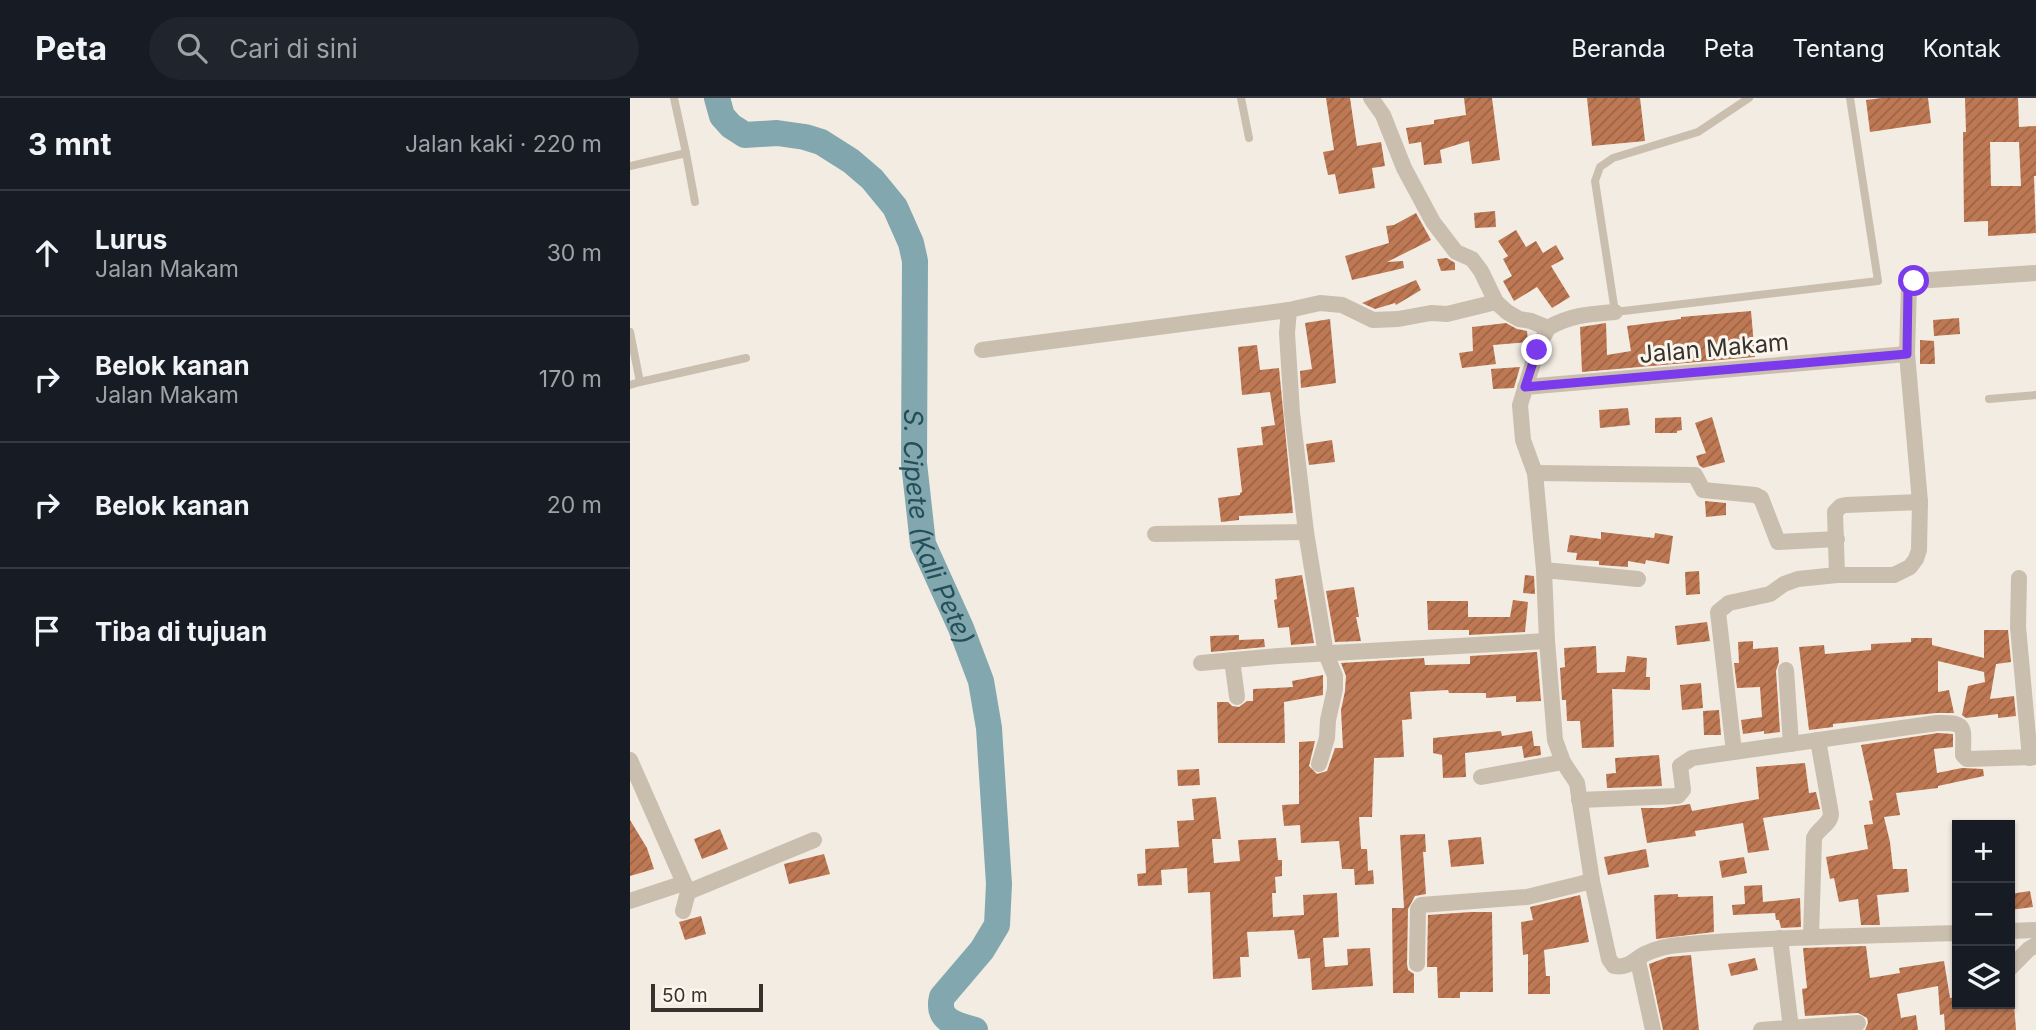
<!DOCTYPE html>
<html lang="id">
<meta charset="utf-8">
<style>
body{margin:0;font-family:Inter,sans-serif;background:#20242c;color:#f1f3f6}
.controls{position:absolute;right:21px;bottom:21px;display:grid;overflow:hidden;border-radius:0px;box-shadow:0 2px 5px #0004}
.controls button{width:63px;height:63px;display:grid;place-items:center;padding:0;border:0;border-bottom:2px solid #363941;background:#171b24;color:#f1f3f6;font:35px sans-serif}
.scale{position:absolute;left:21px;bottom:18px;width:112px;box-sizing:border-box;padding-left:7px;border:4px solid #39312c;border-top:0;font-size:19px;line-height:24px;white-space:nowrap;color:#39312c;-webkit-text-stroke:5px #faf6ee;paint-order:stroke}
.stop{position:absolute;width:21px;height:21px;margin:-16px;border:5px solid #7c3aed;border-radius:50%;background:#fff}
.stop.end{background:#7c3aed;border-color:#fff;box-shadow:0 2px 7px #0008}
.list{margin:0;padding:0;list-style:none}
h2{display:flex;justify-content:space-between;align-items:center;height:91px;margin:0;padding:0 28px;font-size:30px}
h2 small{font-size:23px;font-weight:400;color:#9ea1a6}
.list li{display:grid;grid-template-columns:46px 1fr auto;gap:21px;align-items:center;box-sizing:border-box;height:126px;padding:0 28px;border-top:2px solid #363941}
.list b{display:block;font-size:26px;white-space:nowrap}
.list p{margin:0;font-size:23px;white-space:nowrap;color:#9ea1a6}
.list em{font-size:23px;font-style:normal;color:#9ea1a6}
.icon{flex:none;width:38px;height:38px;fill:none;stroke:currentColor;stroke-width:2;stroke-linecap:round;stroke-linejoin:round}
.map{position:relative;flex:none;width:1406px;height:932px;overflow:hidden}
header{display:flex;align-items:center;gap:42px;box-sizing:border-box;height:98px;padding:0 35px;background:#171b24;border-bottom:2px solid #363941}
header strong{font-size:33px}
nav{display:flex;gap:38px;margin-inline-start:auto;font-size:24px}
.search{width:490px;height:63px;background:#20242c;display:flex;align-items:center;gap:18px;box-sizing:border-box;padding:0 24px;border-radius:38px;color:#9ea1a6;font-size:26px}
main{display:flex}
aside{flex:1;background:#171b24}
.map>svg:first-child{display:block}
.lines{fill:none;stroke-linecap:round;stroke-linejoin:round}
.river{stroke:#82a7ae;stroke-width:26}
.building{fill:url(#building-hatch);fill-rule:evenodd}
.lane{stroke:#cabeae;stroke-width:8}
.street{stroke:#cabeae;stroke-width:16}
.route{stroke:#7c3aed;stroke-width:9}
.labels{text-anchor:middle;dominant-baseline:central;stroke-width:6;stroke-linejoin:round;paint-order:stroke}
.street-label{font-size:24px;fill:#39312c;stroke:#faf6ee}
.water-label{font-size:26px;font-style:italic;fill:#234f59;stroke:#faf6ee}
</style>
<header>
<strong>Peta</strong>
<div class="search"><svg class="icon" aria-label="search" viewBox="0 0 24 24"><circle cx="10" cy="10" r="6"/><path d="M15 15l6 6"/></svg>Cari di sini</div>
<nav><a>Beranda</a><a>Peta</a><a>Tentang</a><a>Kontak</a></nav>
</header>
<main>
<aside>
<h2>3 mnt<small>Jalan kaki · 220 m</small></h2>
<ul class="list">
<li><svg class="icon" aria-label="ahead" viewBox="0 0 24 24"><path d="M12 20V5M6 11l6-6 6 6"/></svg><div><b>Lurus</b><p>Jalan Makam</p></div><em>30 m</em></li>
<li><svg class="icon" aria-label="right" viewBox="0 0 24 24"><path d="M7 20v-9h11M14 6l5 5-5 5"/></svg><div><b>Belok kanan</b><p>Jalan Makam</p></div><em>170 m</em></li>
<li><svg class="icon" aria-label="right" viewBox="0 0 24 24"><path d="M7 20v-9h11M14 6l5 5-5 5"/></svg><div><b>Belok kanan</b></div><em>20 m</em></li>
<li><svg class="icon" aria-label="arrive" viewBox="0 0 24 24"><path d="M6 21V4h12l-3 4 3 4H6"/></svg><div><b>Tiba di tujuan</b></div></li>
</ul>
</aside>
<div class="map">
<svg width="1406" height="932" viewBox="0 0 1406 932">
<defs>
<pattern id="building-hatch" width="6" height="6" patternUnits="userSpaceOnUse" patternTransform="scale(1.75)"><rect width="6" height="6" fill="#be7954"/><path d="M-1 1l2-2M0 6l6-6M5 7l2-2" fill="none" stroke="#9b6446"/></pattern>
</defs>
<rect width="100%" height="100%" fill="#f2ece2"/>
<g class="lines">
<path class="river" id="s1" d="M87,0L92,18L101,28L115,37L147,35L175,39L191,44L221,63L242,81L265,109L281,145L285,163L284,365L293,446L331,530L351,583L359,630L369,786L367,827L352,852L312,899C306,923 327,927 345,932"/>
</g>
<g class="building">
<path d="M696,0H720L727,48L751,44L755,68L742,70L745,90L709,96L705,76L698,77L693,54L704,52Z"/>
<path d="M834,0H862L870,62L842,66L839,43L810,52L812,65L794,67L791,44L779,46L776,30L804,26V22L836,17Z"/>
<path d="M957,0H1010L1015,43L962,48Z"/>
<path d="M1252,0H1298L1301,25L1240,34L1236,2Z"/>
<path d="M1335,0H1388L1389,29L1406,28V78H1404L1406,135L1358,138V123L1334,124L1333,34H1336ZM1360,44H1389L1391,88H1361Z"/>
<path d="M865,113L866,129L845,130L844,115Z"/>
<path d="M786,115L801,142L757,164L773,163L774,170L722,182L715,158L759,145L756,128L764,127Z"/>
<path d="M886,132L896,149L906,143L913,155L926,147L934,161L921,168L940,199L922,210L907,189L884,203L873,183L882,178L873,161L878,158L868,143Z"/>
<path d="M817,160L825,165V172L811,173L807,161Z"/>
<path d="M786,182L791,192L766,207L765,205L745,211L732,205Z"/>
<path d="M1121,213L1125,259L952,274L950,229L976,225L977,257L1001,253L997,228L1051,221V219Z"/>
<path d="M1329,220L1330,236L1304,238L1303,222Z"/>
<path d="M700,221L706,285L671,290L670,273L682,271L675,225Z"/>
<path d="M876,225L887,231L897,233L898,244L863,247L866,266L832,270L829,255L843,253L842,229Z"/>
<path d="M1290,242L1304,243L1305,266H1290Z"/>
<path d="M627,247L630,272L649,270L663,415L609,418V422L591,424L588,400L610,397V395L612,394L607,350L633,347L631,329L645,327L640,294L612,297L608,249Z"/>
<path d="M890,269L884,290L863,291L861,271Z"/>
<path d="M998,310L1000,327L970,330L969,312Z"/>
<path d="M1051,319L1052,332L1047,333V335H1025V320Z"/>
<path d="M1082,319L1095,364L1073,370L1069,367L1066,358L1076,355L1065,325Z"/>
<path d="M702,342L705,364L679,367L676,346Z"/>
<path d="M1075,403L1096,405V417L1076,419Z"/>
<path d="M971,434L1024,440L1025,435L1043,438L1039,466L1016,462L1015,466L998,463V469L969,467V463L946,462L947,455L937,454L940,437L971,441Z"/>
<path d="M1069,473L1070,496L1056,497L1055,474Z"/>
<path d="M672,477L684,545L661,547L659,529L648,530L644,502L647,501L645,481Z"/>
<path d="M895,477L904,478L905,496L893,495Z"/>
<path d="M724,489L729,519H726L731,543L705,544L696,493Z"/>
<path d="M883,502L898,504L895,534L839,537V532H798L797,503H838V519H880Z"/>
<path d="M1077,524L1080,543L1047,547L1045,528Z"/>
<path d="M1354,532H1378L1381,564L1366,566L1360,601L1384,598L1386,618L1368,620V616L1336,620L1332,617L1338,588L1355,584L1354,574L1308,563V594L1319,592L1324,615H1306L1203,626V629L1179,632L1169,549L1194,547L1195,556L1241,552V546L1281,544V540H1302V547L1354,560Z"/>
<path d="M609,537V542L634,541L635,549L581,554L580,538Z"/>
<path d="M1123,543V551L1148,549L1149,564L1146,573L1150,634L1134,636V633L1113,636L1111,622L1132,619L1130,589L1107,590L1104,565H1109L1108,544Z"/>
<path d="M966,548L967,575L995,574L997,558L1017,560L1016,579H1020V592L982,591L984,649L952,650L950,623H937L936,602H932L930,570L935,569L934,550Z"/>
<path d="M907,554L911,603L886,604V598L856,600V595H819L818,592L780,594L782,621L772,622L774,659L744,660L742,719H729L731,751H737L738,773L743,772L744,786L725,787L724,771H712L709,743L671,745L670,727L654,728L652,707L669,706V644L685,643L679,668L687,676L697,673L705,650H713L711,612L715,593L716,578L711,565L794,560L795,567L840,566V558Z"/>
<path d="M693,577V597L654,604L655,645H588L587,604H598L602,608L609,609L617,603H623V591L663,589L662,583Z"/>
<path d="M1071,585L1073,610L1052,612L1050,587Z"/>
<path d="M1089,612L1091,637H1074L1073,613Z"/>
<path d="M871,633L872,638L902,633L904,648H910L911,657L894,660L892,648L835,655L836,679L813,680L812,657L803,655V640Z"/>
<path d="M1308,635L1323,636V649L1304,651L1307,675L1332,670L1353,671L1354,678L1308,688V690L1266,695L1270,717L1254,719L1260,744L1263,771H1277L1279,794L1247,797L1250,827H1231L1228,801L1209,804L1204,780L1200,781L1196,759L1238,751L1234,727L1243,726L1239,703L1243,702L1231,647Z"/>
<path d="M1029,657L1032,688L977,690L976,676L986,675L985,660Z"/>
<path d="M1175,665L1179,695L1186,694L1190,711L1133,720L1139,752L1118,755L1113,725L1065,733L1066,738L1017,745L1011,710H1033L1060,706L1062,713L1129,701L1126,669Z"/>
<path d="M569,671L570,687L548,688L547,672Z"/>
<path d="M586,699L591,741H582L584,765L610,763L608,742L646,740L648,762H652V778L645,779L646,795H642L643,819L674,817L673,797L707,795L709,839L693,840L695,869L718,867L717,851L740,850L743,888L682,892L680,860L668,861L664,832L617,834L619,859H610L611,879L583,881L580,794L558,795L557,770L531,772L532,787L508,788L507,776L516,775L515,751L549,749L547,723L564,722L562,701Z"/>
<path d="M0,722L17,750L24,771L0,778Z"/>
<path d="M90,731L98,751L72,761L64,741Z"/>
<path d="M795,736L796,754H793L796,796L785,798L778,811L777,866L778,872L784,876V895H763L762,810H774L770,737Z"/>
<path d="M851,739L854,766L821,769L818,742Z"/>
<path d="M1016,751L1019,769L978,777L974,759Z"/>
<path d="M194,756L200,776L159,786L154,766Z"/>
<path d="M1114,759L1117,775L1092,780L1089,763Z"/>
<path d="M1132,787L1133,804L1170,800L1171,829L1151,830L1149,822H1146L1145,815L1103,817L1102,807L1115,806L1114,788Z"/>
<path d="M1400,793L1403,809L1380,812V796Z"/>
<path d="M1048,796V799L1083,798L1084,834L1026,841L1024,797Z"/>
<path d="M950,797L959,844L914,852L916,878H920V896H898V856L893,857L891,824L903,822L900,809Z"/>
<path d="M841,814H862L863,894H830V900H808L807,869H797L798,817Z"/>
<path d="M71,818L76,836L55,842L49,824Z"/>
<path d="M1236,848L1240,880L1270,875L1269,870L1314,863L1320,900L1327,899V906H1384L1386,932H1315L1314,916L1310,917L1308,888L1267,896L1271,920L1286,917L1288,932H1235L1238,925L1237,920L1228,915L1175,918L1172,891L1177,890L1173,850Z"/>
<path d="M1061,857L1069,932H1033L1019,866L1038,859Z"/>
<path d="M1125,860L1128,872L1101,878L1098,866Z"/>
</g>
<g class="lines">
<g class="lane">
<path d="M611,0L619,40"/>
<path d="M1119,0L1068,34L983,60L970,69L965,83L985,214L1248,183L1220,0"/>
<path d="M56,55L65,104"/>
<path d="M0,68L56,55L44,0"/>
<path d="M0,234L10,284L0,287"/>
<path d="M10,284L116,260"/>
<path d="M1359,301L1406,297"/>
</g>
<g class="street">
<path d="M741,0L753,17L774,70L803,124L826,154L842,161L851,173L866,204L877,214L889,221L901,223L918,230L907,252L890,307L893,342L905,375L914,472L917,543L925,642L933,664L947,685L962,783L979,861L984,868C999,871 1005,860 1017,855C1026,851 1038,848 1048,847C1141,839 1234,838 1327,835"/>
<path d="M659,212L657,235L662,315L676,434L696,556L705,578V591L698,622L697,640L689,666"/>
<path d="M918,230C940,217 960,216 985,214"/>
<path d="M352,252L659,212L690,205L712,207L743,222L768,221L801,215L817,216L866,204"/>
<path d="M895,289L1277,256"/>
<path d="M905,375L1065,377L1073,392L1125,397L1131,400L1148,444L1207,441"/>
<path d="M525,436L676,434"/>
<path d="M914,472L1008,481"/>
<path d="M1207,477L1205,414L1211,408L1216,407L1290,404"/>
<path d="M1389,480L1388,529L1400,660"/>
<path d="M602,562L607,599"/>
<path d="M571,565L648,558L917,543"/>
<path d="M1156,572L1161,646"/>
<path d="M1104,654L1088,514L1099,505L1140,496L1154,486L1168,481L1207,477H1264L1280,469L1286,461L1289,452L1290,404L1277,256L1279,188L1285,183L1406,175"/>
<path d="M0,662L58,794L53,813"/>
<path d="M851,679L933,664"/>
<path d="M949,702L1048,698L1053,692L1050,668L1062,660L1307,625C1338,624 1333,629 1333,657L1337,661L1406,659"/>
<path d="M58,794L184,742"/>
<path d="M0,803L54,785"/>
<path d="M1380,833L1406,832"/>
<path d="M1181,839L1184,740C1188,730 1200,727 1201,716L1188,642"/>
<path d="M1150,840L1161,930"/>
<path d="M1008,863L1023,932"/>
<path d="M787,866L788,811L791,807L897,799L962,783"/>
<path d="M1380,870L1399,851L1406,847"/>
<path d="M1131,932L1228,925"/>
</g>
</g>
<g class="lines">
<path class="route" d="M907,252L895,289L1277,256L1278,190L1284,183"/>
</g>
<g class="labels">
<g class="street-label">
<text transform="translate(1084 250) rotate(-5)">Jalan Makam</text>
</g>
<g class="water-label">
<text stroke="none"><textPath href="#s1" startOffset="553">S. Cipete (Kali Pete)</textPath></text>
</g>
</g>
</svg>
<div class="controls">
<button>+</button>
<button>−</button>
<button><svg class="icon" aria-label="layers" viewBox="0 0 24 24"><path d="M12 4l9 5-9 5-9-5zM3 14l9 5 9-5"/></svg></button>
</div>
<div class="scale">50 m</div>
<div class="stop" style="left:1284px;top:183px"></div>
<div class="stop end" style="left:907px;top:252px"></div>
</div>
</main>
